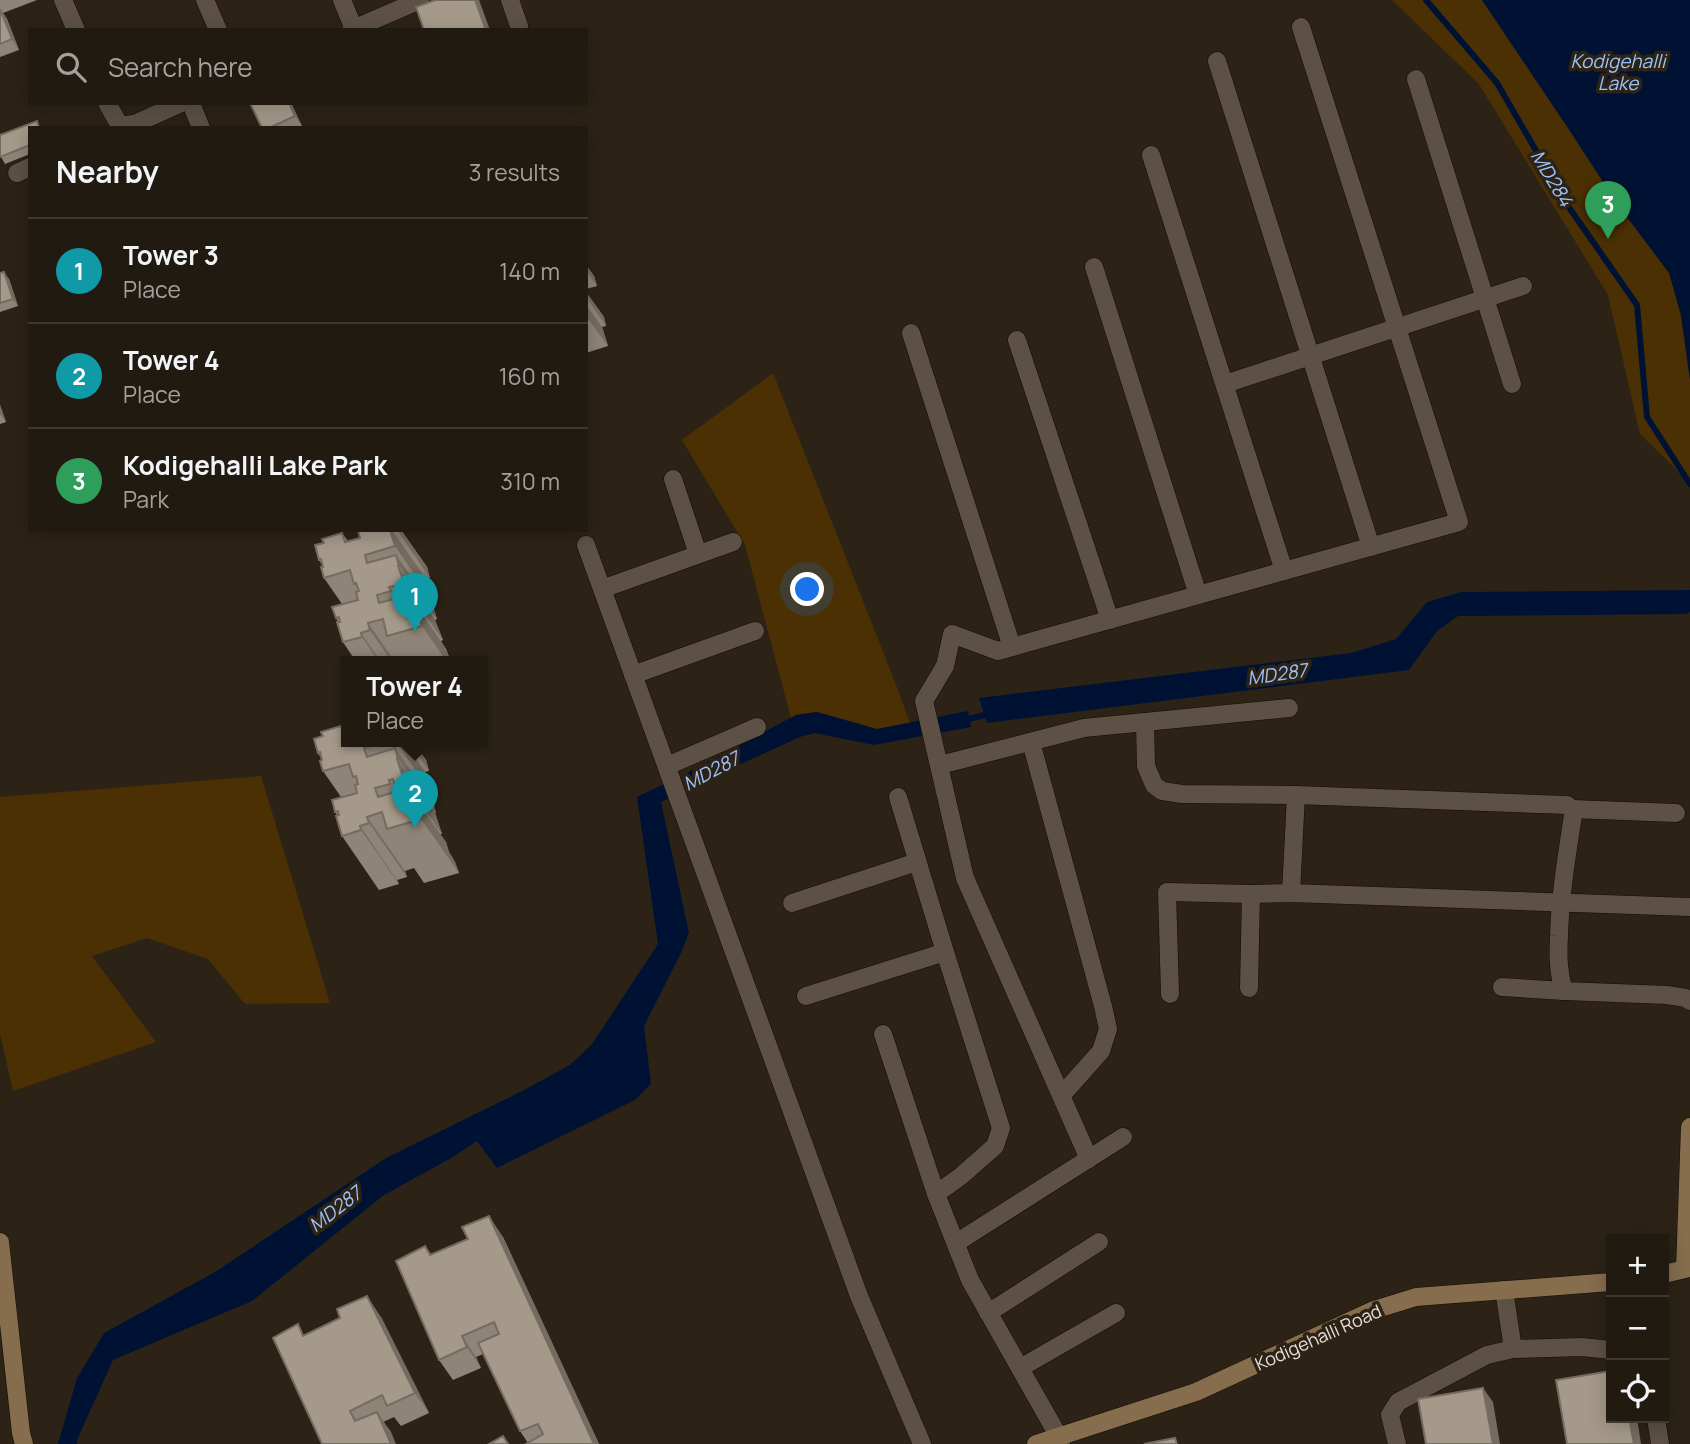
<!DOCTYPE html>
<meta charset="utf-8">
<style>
body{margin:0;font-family:Manrope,sans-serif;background:#2d271e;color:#f1f3f6}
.controls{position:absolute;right:21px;bottom:21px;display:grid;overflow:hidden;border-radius:0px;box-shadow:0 4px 18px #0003}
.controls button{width:63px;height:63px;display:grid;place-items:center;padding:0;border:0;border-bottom:2px solid #3e3830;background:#211a10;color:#f1f3f6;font:35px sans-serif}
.you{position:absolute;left:808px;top:590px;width:24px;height:24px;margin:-18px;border:5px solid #fff;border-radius:50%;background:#1a73e8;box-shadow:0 0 0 10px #1a73e833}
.badge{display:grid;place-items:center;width:46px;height:46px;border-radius:50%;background:#8bbafc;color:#fff;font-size:23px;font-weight:700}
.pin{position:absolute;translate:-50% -58px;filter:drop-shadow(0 2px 4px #0008)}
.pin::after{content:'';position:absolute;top:37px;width:24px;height:21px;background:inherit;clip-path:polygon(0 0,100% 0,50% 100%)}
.popup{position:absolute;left:341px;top:656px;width:147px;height:91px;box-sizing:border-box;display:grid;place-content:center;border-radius:0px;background:#211a10;filter:drop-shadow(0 2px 5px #0005);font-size:23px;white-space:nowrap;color:#a2a19f}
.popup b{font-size:26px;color:#f1f3f6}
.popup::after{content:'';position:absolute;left:50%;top:100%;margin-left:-14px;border:14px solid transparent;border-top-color:#211a10}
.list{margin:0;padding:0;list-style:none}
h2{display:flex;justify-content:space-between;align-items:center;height:91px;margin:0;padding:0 28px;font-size:30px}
h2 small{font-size:23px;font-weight:400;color:#a2a19f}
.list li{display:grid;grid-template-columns:46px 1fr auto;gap:21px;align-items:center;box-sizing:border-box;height:105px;padding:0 28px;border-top:2px solid #3e3830}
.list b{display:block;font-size:26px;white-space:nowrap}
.list p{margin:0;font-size:23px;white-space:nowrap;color:#a2a19f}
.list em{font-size:23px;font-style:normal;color:#a2a19f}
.icon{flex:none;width:38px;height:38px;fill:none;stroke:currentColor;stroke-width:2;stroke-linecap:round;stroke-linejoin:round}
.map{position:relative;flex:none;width:1690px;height:1444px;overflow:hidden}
.search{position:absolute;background:#211a10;box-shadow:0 4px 18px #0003;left:28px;top:28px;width:560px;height:77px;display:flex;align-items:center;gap:18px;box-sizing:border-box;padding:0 24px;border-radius:0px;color:#a2a19f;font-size:26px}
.panel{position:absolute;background:#211a10;box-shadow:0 4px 18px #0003;left:28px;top:126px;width:560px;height:406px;border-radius:0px}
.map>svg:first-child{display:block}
.green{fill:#4b3003}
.water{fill:#001234}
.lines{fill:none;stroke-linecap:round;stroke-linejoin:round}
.stream{stroke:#001234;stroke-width:6}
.street-casing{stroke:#140c03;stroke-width:19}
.secondary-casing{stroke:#140c03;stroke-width:19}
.street{stroke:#5c5144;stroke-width:18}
.secondary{stroke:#856d4d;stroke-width:18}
.wall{fill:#8e8477}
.shaded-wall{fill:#746c61}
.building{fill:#a59a8a;stroke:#746c61;stroke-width:2}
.labels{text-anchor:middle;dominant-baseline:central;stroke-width:7;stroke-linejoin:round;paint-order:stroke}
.street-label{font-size:18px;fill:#e5dfd7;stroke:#2c2316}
.water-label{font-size:19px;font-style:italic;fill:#9bc2fb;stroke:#2c2316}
</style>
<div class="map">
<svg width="1690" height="1444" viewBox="0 0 1690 1444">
<rect width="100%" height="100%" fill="#2c2316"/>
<g class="green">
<path d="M1392,0H1482L1572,134L1618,205L1669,273L1681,315L1690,380V483L1640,434L1608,295L1479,84Z"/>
<path d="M773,373L895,682L910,723L877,729L817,712L796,715L791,718L745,545L682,440Z"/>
<path d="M261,776L330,1003L245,1004L208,959L147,938L92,956L156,1042L13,1091L0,1034V797Z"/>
</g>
<g class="water">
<path d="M1482,0H1690V380L1681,315L1669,273L1618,205L1572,134Z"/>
<path d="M1690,590V612L1686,614L1458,616L1437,631L1409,670L987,723L979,698L1351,653L1396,639L1427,602L1461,592Z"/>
<path d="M968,711L971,727L874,745L814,733L800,737L688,788L683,775L796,715L817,712L877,729Z"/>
<path d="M666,783L671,797L661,802L689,933L681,953L644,1026L651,1084L635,1100L497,1168L477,1141L453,1157L384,1195L252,1301L113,1360L77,1440V1444H58L77,1378L104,1333L215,1272L386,1158L524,1090L570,1065L592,1044L658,944L637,797Z"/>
</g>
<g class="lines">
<g class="stream">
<path d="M1426,0L1497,83L1568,206L1637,305L1647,417L1690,484"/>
<path d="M963,720L990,714"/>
</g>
<defs>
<g id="street">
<path d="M63,0L76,30"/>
<path d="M205,0L218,30"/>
<path d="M342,0L354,29"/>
<path d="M510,0L519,26"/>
<path d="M351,30L420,0"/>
<path d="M1217,61L1371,547"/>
<path d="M1416,79L1512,384"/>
<path d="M107,103L120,126L137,123L181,103"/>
<path d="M191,103L201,128"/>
<path d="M1151,155L1284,571"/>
<path d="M17,173L30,167"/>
<path d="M1094,267L1198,595"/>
<path d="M911,333L1012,647"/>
<path d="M1017,340L1110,620"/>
<path d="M1225,384L1523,286"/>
<path d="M673,479L698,554"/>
<path d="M586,545L859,1296L922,1444"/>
<path d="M602,589L733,542"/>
<path d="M633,675L755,631"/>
<path d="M1145,722L1146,766L1154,785L1162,791L1182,794L1296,795L1567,805L1572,809L1573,815C1567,855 1560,895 1559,936C1558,955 1558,972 1564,991L1667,995L1686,998L1690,1001"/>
<path d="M1031,742L1103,1006L1108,1029L1101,1051L1061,1096"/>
<path d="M940,765L1084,728L1289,708"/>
<path d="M667,766L757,727"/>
<path d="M898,797L945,952"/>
<path d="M1572,809L1676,813"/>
<path d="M1291,893L1296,795"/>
<path d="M792,903L917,862"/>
<path d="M1502,987L1564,991"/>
<path d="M1249,988L1251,894"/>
<path d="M1170,994L1167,892L1251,894L1291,893L1690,907"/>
<path d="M806,996L945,952L1001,1128L995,1146L961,1176L936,1194"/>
<path d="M883,1034L936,1194L970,1280L1059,1437L1061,1444"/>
<path d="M1089,1159L965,878L924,701L945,666L952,634L998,651L1459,522L1301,27"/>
<path d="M956,1243L1123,1137"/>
<path d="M1504,1290L1513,1349"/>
<path d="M988,1313L1099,1242"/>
<path d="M1020,1368L1116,1313"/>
<path d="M1656,1418L1660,1444"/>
<path d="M1397,1444L1390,1415L1398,1402L1487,1355L1513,1349L1582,1347L1611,1350"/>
</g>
<g id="secondary">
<path d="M0,1242L21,1433L24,1444"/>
<path d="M1664,1274L1685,1269L1690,1127"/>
<path d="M1036,1444L1196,1392L1374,1310L1416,1297L1611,1282"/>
</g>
</defs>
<use href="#street" class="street-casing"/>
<use href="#secondary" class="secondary-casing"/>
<use href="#street" class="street"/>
<use href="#secondary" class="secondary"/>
</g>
<g class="wall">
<path d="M0,0H37L3,13L7,19L19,50L0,57Z"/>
<path d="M291,103L302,126L299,128H262Z"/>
<path d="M30,128V154L5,164L0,155Z"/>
<path d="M586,265L594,276L597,286L586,289Z"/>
<path d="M0,273L9,279L18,306L0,312Z"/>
<path d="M586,292L604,317L606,326L602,327L608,346L586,353Z"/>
<path d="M0,405L6,422L0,424Z"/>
<path d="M358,530H401L427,567L430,578L426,579L432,600L429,601L434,609L437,619L435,620L443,640L441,641L446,649L451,662H356L343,642L338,622L336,618L342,604L324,578L323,566L319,560L324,543L342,533L348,541L360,538Z"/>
<path d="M347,742H413L426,760L429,771L425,772L432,794L428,795L433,802L436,813H435L442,834H440L446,842L449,852L455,862L459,873L424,883L414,868L405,871L407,877L397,880L399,884L379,890L342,836L337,815L335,812L341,797L323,771L322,760L318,753Z"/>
<path d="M503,1237L599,1444H526L528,1443L520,1431L483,1354L476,1357L481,1368L453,1380L439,1360L425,1246L431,1254Z"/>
<path d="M381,1317L429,1413L401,1426L394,1417L383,1422L391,1432L322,1444L306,1335Z"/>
</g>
<g class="shaded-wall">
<path d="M475,0H479L490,30H486Z"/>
<path d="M0,9L7,19L19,50L12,39Z"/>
<path d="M289,103H291L302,126L295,116Z"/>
<path d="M586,265L594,276L597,286L586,271Z"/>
<path d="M4,272L9,279L18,306L13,299Z"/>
<path d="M586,292L604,317L606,326L586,297Z"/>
<path d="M586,305L602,327L608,346L586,316Z"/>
<path d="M0,405L6,422L0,414Z"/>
<path d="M390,530H392L426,579L432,600L395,546Z"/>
<path d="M397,530H401L427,567L430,578Z"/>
<path d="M396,555L434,609L437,619L399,566Z"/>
<path d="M398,566L435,620L443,640L405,586Z"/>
<path d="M409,595L446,649L451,662H447L415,616Z"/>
<path d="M368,623L395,662H392L370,630Z"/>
<path d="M361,633L381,662H379L362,637Z"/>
<path d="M396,742H405L425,772L432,794Z"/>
<path d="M409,742H413L426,760L429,771Z"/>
<path d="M395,748L433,802L436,813L398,759Z"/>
<path d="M397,759L435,813L442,834L404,780Z"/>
<path d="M408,788L446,842L449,852L455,862L459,873L414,809Z"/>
<path d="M367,817L405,871L407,877L369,823Z"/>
<path d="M360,826L397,880L399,884L361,830Z"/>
<path d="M489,1216L503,1237L599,1444H594Z"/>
<path d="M367,1296L381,1317L429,1413L415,1393Z"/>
<path d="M462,1336L476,1357L481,1368L467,1347Z"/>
<path d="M1483,1388L1493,1402L1500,1444H1493Z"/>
<path d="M377,1412L391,1432L396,1444H391Z"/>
<path d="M1629,1418H1637L1641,1444H1634Z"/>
</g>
<g class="building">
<path d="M435,0H475L486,30H424L416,7Z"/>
<path d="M0,9L12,39L0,44Z"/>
<path d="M250,103H289L295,116L269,128H262Z"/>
<path d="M37,121L39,128H30V145L0,157V135Z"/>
<path d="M4,272L13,299L0,303V273Z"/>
<path d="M358,530H390L395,546L365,555L367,563L396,555L399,566H398L405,586L395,589L394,586L389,587L391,591L377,595L379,603L409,595L415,616L418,615L422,626L387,636L383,619L368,623L370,630L361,633L362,637L343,642L337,622H340L339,617L336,618L332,607L358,600L356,592L359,591L356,583L354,584L350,570L324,578L321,567H323L321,559L319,560L315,545L324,543L322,539L342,533L345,542L360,538Z"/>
<path d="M341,726L344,735L347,734V742H386L364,748L367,757L395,748L398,759H397L404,780L394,783L393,779L389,780L390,784L375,788L378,797L408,788L414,809L418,808L421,819L387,829L382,812L367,817L369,823L360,826L361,830L342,836L336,816L339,815L338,811L335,812L332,800L357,793L355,785L358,784L356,776L353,777L349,764L323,771L320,761L322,760L320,752L318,753L314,739L323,736L321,732Z"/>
<path d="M489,1216L594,1444H526L543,1434L538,1424L520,1431L478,1343L499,1334L494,1322L462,1336L467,1347L439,1360L396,1261L425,1246L430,1255L468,1239L462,1227Z"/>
<path d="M367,1296L415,1393L387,1406L382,1395L350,1411L355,1421L377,1412L391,1444H322L273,1338L298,1324L303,1336L340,1318L337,1309Z"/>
<path d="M1611,1371V1418H1629L1634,1444H1567L1556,1380Z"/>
<path d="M1483,1388L1493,1444H1426L1418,1399Z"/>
<path d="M503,1436L508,1444H489Z"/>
<path d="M1175,1438L1177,1444H1144Z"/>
</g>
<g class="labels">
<g class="street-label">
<text transform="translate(1318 1337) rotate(-24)">Kodigehalli Road</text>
</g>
<g class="water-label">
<text x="1618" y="61">Kodigehalli<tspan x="1618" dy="22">Lake</tspan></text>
<text transform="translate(1552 178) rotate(59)">MD284</text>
<text transform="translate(1277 674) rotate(-8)">MD287</text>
<text transform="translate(711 771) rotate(-28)">MD287</text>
<text transform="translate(335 1209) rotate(-38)">MD287</text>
</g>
</g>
</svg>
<div class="controls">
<button>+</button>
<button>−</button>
<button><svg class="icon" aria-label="locate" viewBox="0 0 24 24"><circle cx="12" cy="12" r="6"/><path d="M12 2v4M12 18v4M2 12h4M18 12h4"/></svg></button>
</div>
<div class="you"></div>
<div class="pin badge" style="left:415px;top:631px;background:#0f9aa8">1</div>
<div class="pin badge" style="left:415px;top:828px;background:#0f9aa8">2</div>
<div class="popup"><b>Tower 4</b>Place</div>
<div class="pin badge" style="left:1608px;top:239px;background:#2e9e5b">3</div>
<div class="search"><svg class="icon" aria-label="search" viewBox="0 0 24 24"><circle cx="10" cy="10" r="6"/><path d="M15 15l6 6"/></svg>Search here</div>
<section class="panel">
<h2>Nearby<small>3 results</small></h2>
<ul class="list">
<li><span class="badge" style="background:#0f9aa8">1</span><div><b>Tower 3</b><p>Place</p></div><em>140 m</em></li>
<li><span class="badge" style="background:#0f9aa8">2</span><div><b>Tower 4</b><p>Place</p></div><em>160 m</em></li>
<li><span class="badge" style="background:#2e9e5b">3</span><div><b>Kodigehalli Lake Park</b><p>Park</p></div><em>310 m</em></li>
</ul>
</section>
</div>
